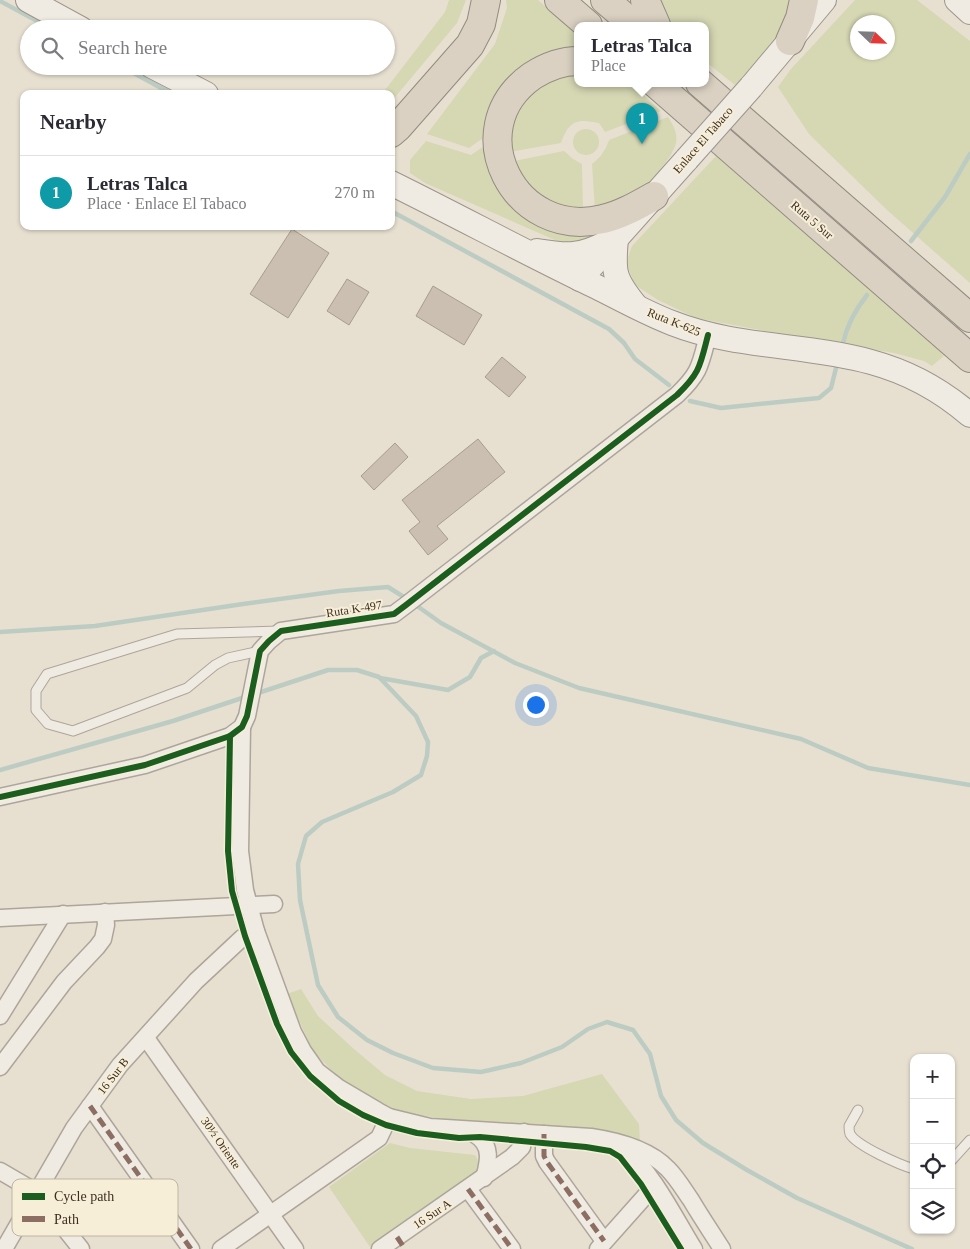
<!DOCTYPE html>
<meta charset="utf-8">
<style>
body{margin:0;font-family:"Times New Roman",serif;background:#f2f2f3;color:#2b2b33}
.controls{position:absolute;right:15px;bottom:15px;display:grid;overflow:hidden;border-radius:10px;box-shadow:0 1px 4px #0004}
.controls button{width:45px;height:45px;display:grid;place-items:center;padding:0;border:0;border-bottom:1px solid #e1e1e2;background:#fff;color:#2b2b33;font:25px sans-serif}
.compass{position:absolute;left:850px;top:15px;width:45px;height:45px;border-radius:50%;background:#fff;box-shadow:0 1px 4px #0004;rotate:113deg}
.you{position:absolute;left:535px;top:704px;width:18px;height:18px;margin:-12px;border:4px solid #fff;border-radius:50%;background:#1a73e8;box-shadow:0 0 0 8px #1a73e833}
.badge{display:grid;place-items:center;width:32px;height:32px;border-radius:50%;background:#786c5e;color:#fff;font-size:16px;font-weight:700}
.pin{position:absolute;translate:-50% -41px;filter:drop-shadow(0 1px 2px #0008)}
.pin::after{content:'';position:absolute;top:26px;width:18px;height:15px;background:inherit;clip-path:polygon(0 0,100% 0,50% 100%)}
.popup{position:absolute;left:574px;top:22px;width:135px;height:65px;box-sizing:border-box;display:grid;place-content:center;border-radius:10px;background:#fff;filter:drop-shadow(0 1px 4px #0005);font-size:16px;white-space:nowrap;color:#7c7c81}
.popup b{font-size:19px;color:#2b2b33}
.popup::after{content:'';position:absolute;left:50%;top:100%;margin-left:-10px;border:10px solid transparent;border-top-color:#fff}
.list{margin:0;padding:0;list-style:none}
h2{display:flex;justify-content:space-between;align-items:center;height:65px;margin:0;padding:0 20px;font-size:21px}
h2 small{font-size:16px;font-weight:400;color:#7c7c81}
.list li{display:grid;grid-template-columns:32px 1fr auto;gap:15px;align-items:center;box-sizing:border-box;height:75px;padding:0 20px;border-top:1px solid #e1e1e2}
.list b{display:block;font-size:19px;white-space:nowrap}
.list p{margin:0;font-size:16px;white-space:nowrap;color:#7c7c81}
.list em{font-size:16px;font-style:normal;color:#7c7c81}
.icon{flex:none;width:28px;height:28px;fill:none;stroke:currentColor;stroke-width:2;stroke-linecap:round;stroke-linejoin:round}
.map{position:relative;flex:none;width:970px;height:1249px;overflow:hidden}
.search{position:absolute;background:#fff;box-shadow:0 1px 4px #0004;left:20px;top:20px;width:375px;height:55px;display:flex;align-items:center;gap:12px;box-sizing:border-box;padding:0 18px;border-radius:28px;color:#7c7c81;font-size:19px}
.panel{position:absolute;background:#fff;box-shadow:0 1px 4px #0004;left:20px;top:90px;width:375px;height:140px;border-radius:10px}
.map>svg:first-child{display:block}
.green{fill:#d6d7b3;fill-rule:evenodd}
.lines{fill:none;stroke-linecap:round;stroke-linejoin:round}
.stream{stroke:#bcccc2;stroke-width:4.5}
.building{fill:#cbbfb2;stroke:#a89c90}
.lane-casing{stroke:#ada599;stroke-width:11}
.street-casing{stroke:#ada599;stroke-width:19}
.secondary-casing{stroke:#9c958a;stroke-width:26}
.highway-casing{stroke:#928b80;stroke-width:30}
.lane{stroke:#efebe3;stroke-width:9}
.street{stroke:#efebe3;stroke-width:16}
.secondary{stroke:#efebe3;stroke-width:24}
.highway{stroke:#dad1c2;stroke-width:28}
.secondary-bridge-casing{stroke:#9c958a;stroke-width:26;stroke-linecap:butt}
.secondary-bridge{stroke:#efebe3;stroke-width:24}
.quiet{stroke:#8d6e63;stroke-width:5;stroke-dasharray:10 5;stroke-linecap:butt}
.cycleway-casing{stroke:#f7eed8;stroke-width:9}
.cycleway{stroke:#1b5e20;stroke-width:6}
.labels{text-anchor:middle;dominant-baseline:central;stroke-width:4;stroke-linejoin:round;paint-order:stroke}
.street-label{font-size:12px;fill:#3d2e20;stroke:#f7eed8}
.key{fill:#f7eed8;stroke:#bfb4a1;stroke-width:1}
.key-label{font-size:14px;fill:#3d2e20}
</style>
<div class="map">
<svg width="970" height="1249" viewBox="0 0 970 1249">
<rect width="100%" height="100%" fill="#e7e0d1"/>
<g class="green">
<path d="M449,0H466L457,23L391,102V94H382L445,12Z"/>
<path d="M506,0H538L578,35V50L492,132L469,148L427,134L495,44L507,8Z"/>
<path d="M660,0H795L784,28L773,45L735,85L706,62V25H667Z"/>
<path d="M855,0H917L970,41V283L887,210L809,134L778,87L791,69ZM858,22H888V52H858Z"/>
<path d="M578,72V83H620L639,91L661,111L605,132L599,123C576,118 569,121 561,143L509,152V130L516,111L528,96L549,79Z"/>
<path d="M668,117C673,125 678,133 676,143C673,158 645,189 632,197C623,203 605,206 595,210L592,164C601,157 605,151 609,140Z"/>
<circle cx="586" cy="142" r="13"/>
<path d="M426,141L471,155L490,142L506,191L610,227L586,243L564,244L425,183L410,173V160Z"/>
<path d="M564,151L573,159L582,164L583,210L534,199L509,162Z"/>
<path d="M716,156L925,332L944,356L932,366L924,361L894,353L792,336L696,318L658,300L635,285L626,263L632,246Z"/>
<path d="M301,989L318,1016L354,1049L385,1075L417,1091L471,1099L523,1096L602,1074L639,1124L640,1142L544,1126L446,1119L401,1112L366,1095L337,1076L313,1051L287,994Z"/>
<path d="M390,1143L410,1148L475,1155C479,1161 480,1166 476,1173L370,1247L329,1187Z"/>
</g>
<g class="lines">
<g class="stream">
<path d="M0,1L52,29"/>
<path d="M121,66L172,94"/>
<path d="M391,211L609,329L624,343L635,359L669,385"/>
<path d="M911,241L945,197L970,154"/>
<path d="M843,343C847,325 856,309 867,295"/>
<path d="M690,401L721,408L819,398L831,388L836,368"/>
<path d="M413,603L441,623L515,663L579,688L801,739L868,768L970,785"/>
<path d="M0,632L95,626L243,604L339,591L388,587L407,599"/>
<path d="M380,678L448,690L470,677L481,658L494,651"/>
<path d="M255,694L328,670H357L379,677L416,716L428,742L427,756L421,775L393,792L322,822L306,836L298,864L300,900L318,985L338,1017L367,1040L393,1053L433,1068L481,1072L521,1063L562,1047L588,1029L607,1022L633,1030L650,1054L661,1096L676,1120L703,1143L747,1170L797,1198L912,1249"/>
<path d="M0,770L173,721L248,696"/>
</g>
</g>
<g class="building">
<path d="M292,229L329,253L288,318L250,294Z"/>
<path d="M347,279L369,292L349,325L327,311Z"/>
<path d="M433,286L482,315L464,345L416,316Z"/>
<path d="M502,357L526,377L509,397L485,377Z"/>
<path d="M478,439L505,472L437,526L448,539L428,555L409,531L420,522L402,500Z"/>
<path d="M395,443L408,457L374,490L361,476Z"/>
</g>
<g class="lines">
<defs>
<g id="lane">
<path d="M260,651L228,658L215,665L187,688L73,731L48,724L36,710V691L47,674L177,634L279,631"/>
<path d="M858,1110L849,1126C849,1128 849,1131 850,1134C857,1146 900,1165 914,1169"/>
<path d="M951,1161L970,1140"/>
</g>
<g id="street">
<path d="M242,727L240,851L245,890L256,931L293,1032L303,1051L317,1071L339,1088L378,1111L389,1117L430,1127L591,1137C618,1141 649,1149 668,1169C677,1178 684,1190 691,1200C701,1217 712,1233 722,1249"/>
<path d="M0,797L145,765L230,736L242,727L247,716L260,651L269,641L281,631L394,614L406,605L677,395C700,373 700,366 708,335"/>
<path d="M0,918L274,904"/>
<path d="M0,1016L63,914"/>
<path d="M146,1038L295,1249"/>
<path d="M0,1067L64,982L97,947L103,939L106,925L105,912"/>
<path d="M90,1106L191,1249"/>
<path d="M466,1130C491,1140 491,1155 484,1178"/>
<path d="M544,1134V1156L547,1162L604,1241"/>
<path d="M624,1148C654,1175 673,1215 694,1249"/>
<path d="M0,1171L36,1192L81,1249"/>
<path d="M468,1189L512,1249"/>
<path d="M4,1249L74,1128L120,1065L196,981L242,938L256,931"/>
<path d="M221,1249L379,1138L389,1117"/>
<path d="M380,1249L512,1157L522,1147L524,1132"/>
<path d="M598,1249L655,1185"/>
</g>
<g id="secondary">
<path d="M28,0L81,29"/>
<path d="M957,0L970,12"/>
<path d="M152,66L206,94"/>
<path d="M751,87L824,0"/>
<path d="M391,183C460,217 528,254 597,287C621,299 646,313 672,323C735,348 806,344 871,362C908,372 941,390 970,415"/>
<path d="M616,238C613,271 613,278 635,305"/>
<path d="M537,251C568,256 580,257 608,242"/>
<path d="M580,279L687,159"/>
</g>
<g id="highway">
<path d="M559,0L588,25"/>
<path d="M605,0L634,25"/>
<path d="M645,0L656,25"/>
<path d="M790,41L800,18L804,0"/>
<path d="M578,61C562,61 546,67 532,76C457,129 515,241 603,219C621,215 638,205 654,196"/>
<path d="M655,83L970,358"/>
<path d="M700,83L970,318"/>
<path d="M391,133L398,127L470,45L481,24L486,0"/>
</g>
</defs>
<use href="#lane" class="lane-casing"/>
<use href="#street" class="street-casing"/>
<use href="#secondary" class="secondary-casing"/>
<use href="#highway" class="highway-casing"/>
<use href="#lane" class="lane"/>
<use href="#street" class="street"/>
<use href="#secondary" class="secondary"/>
<use href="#highway" class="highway"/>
<defs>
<path id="secondary-bridge" d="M687,159L751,87"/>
</defs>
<use href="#secondary-bridge" class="secondary-bridge-casing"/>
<use href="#secondary-bridge" class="secondary-bridge"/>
<g class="quiet">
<path d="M90,1106L191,1249"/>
<path d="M544,1134V1156L547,1162L604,1241"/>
<path d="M468,1189L512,1249"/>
<path d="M397,1237L405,1249"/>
</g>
<defs>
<g id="cycleway">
<path d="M230,736L228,851L232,891L245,936L277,1024L291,1052L310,1076L339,1101L363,1115L386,1125L417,1133L459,1138L480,1137L586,1147L610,1151L620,1157L641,1184L681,1249"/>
<path d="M0,797L145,765L230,736L242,727L247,716L260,651L269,641L281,631L394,614L406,605L677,395C700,373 700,366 708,335"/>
</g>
</defs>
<use href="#cycleway" class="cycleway-casing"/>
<use href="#cycleway" class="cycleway"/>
</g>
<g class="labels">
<g class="street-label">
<text transform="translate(703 140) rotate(-49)">Enlace El Tabaco</text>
<text transform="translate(812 220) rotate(41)">Ruta 5 Sur</text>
<text transform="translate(674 322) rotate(22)">Ruta K-625</text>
<text transform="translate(354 609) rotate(-9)">Ruta K-497</text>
<text transform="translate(113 1076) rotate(-52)">16 Sur B</text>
<text transform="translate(221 1143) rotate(55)">30½ Oriente</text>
<text transform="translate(432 1214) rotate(-34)">16 Sur A</text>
</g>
</g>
<rect x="12" y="1179" width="166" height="57" rx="8" class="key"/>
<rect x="22" y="1193" width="23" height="7" fill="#1b5e20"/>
<rect x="22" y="1216" width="23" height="6" fill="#8d6e63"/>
<g class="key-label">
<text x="54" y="1201">Cycle path</text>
<text x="54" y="1224">Path</text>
</g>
</svg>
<div class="controls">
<button>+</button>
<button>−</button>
<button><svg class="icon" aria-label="locate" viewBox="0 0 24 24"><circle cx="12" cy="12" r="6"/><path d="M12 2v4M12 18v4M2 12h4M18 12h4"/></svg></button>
<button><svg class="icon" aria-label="layers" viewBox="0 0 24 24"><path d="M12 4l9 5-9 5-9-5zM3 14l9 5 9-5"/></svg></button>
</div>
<svg class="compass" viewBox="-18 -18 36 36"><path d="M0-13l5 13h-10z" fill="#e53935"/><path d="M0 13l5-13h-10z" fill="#7c7c81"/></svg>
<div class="you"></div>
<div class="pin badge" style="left:642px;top:144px;background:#0f9aa8">1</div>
<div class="popup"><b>Letras Talca</b>Place</div>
<div class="search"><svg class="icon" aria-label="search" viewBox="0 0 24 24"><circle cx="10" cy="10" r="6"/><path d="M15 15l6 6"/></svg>Search here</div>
<section class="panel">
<h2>Nearby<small></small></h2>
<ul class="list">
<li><span class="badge" style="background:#0f9aa8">1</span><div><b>Letras Talca</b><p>Place · Enlace El Tabaco</p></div><em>270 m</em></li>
</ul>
</section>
</div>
